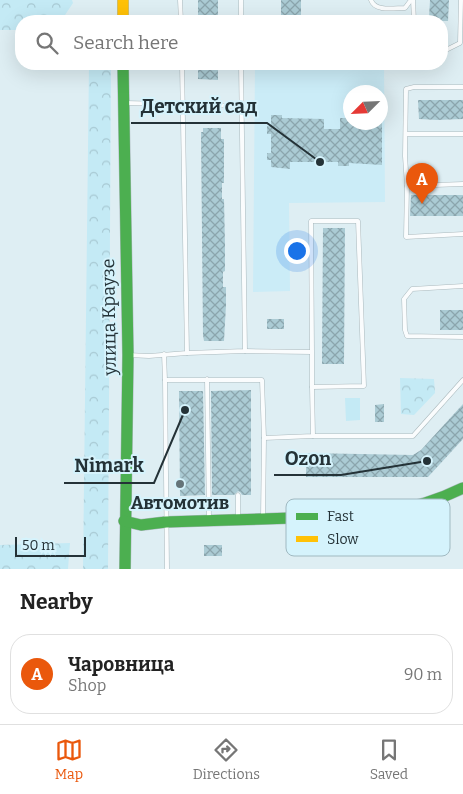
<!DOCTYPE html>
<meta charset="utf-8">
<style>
body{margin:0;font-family:Bitter,serif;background:#f2f2f2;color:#222}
.compass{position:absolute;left:343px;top:85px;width:45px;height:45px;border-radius:50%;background:#fff;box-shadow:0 5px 20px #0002;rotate:246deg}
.scale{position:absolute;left:15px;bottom:12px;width:71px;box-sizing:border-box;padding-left:5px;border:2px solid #243237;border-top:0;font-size:14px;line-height:18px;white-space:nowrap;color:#243237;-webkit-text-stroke:4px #d5f3fc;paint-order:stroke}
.you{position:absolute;left:296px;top:250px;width:18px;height:18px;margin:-12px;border:4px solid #fff;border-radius:50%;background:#1a73e8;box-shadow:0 0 0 8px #1a73e833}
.badge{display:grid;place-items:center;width:32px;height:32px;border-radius:50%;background:#ea580c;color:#fff;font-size:16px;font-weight:700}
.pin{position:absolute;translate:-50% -41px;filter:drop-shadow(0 1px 2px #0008)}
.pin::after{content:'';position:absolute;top:26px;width:18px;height:15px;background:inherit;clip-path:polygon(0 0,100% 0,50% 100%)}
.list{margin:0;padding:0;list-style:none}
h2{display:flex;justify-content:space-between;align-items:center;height:65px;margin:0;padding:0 20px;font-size:21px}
h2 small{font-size:16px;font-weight:400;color:#767676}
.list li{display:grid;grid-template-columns:32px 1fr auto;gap:15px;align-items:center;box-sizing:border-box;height:80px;margin:0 10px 10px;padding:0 10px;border:1px solid #e0e0e0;border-radius:20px}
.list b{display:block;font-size:19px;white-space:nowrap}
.list p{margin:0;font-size:16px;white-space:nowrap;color:#767676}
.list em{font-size:16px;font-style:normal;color:#767676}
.icon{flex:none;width:28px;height:28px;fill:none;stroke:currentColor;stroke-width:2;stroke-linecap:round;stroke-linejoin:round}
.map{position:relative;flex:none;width:463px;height:569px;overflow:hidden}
.search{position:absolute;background:#fff;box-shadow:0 5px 20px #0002;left:15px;right:15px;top:15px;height:55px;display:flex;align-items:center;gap:12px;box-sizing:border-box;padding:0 18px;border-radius:20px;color:#767676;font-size:19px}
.sheet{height:155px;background:#fff}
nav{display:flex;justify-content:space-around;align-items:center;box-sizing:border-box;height:70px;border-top:1px solid #e0e0e0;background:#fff;font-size:14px;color:#767676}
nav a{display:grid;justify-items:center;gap:2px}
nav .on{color:#ea580c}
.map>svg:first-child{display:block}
.built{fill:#cbecf7;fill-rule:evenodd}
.green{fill:#c4eaf5}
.forest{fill:url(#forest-crowns)}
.building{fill:url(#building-cross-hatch)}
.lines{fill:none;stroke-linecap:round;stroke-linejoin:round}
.lane-casing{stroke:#abb9bd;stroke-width:5}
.fast-casing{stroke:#abb9bd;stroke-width:12}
.slow-casing{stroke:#abb9bd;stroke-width:12}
.lane{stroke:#fafcfd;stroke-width:4}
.fast{stroke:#4caf50;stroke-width:11}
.slow{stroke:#ffc107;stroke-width:11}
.poi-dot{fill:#657479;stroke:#d5f3fc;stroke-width:2}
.labels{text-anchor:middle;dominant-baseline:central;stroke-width:4;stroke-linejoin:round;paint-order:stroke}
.street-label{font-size:18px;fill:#243237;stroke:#d5f3fc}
.poi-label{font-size:18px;font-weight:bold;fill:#243237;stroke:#d5f3fc}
.key{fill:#d5f3fc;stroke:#a0b9c1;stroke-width:1}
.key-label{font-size:14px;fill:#243237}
.leader{fill:none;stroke:#243237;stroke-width:2}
.callout-dot{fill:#243237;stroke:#d5f3fc;stroke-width:2}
.callout-label{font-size:19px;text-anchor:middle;font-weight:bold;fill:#243237;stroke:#d5f3fc;stroke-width:4;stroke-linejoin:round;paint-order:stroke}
</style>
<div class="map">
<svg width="463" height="569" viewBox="0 0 463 569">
<defs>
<pattern id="forest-crowns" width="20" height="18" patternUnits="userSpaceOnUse" patternTransform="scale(1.25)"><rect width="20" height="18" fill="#c4eaf5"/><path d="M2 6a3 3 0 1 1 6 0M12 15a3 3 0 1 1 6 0" fill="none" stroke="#a8c9d3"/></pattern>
<pattern id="building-cross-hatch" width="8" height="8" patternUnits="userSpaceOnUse" patternTransform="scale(1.25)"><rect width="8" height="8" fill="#abcbd4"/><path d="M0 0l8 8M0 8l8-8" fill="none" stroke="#8ba5ad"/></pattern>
</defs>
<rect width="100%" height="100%" fill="#deeef3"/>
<path class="built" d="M255,64H384L385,202L289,203L290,291L253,292ZM350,92H380V122H350Z"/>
<path class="green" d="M345,398H360V420L346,421Z"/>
<g class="forest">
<path d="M0,0H72L73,3L61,21H21V30H0Z"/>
<path d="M89,64H111L108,569H83Z"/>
<path d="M400,378L434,379L435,393L414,415L401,414Z"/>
<path d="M70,543L68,569H0V545Z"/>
</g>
<g class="building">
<rect x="198" y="0" width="20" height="21"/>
<rect x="281" y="0" width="20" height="21"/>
<path d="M430,0H449L448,21H430V18H429Z"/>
<path d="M198,64H218V80L198,79Z"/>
<path d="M418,100H463V119L437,120L419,119Z"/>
<path d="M271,115H282V118L324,119V129H340V118H350V122H382V165L349,163V166H338V162H290V169L271,167V160H267V153H271V134H267V126H271Z"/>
<path d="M203,128H221V139H224V183H222V199H224L225,244V271L223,272V287H226V305L224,341H204L203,335L201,132H203Z"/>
<path d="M411,195H463V216H410Z"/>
<path d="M323,228H345L344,364H322Z"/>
<rect x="440" y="310" width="23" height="20"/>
<rect x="267" y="319" width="17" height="10"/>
<path d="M251,390V495H242L240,492L238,491L234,495H212L211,391Z"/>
<path d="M179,391H203L205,495L180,496Z"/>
<path d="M384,404V422H375V405Z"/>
<path d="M463,404V439L428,477H306V453L413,455L421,450Z"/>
<rect x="204" y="545" width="18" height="11"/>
</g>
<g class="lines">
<defs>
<g id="lane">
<path d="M180,0L181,21"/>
<path d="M241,0V21"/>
<path d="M371,0C375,12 394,8 405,8L411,0"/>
<path d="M413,0L414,21"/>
<path d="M442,49H448L460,43L461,0"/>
<path d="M126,103L242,106"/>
<path d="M406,134H463"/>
<path d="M463,184L407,186L406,237L463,234"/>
<path d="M407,186L405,156L406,89L414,87H463"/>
<path d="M463,286L412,289L404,299L405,330L407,336L463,337"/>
<path d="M245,351L312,352L311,221H358L364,386L312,387V352"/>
<path d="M187,353L245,351L241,64"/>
<path d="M164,354L165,380H262L264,438L313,436L312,387"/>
<path d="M128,355L149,356L187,353L182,64"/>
<path d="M207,379L209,519"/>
<path d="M165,380L167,569"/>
<path d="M313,436H413L463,380"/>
<path d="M238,495V519"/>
<path d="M263,518L264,438"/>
</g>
<g id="fast">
<path d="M123,64L128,355L125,569"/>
<path d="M124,521L141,525L166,522C208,521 250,519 292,518C356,516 404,517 463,488"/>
</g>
<path id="slow" d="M123,0V21"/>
</defs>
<use href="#lane" class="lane-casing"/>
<use href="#fast" class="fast-casing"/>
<use href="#slow" class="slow-casing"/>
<use href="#lane" class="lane"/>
<use href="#fast" class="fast"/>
<use href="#slow" class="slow"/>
</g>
<circle class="poi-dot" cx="180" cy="484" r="5"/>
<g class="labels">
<g class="street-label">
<text transform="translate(109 317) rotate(-91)">улица Краузе</text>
</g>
<g class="poi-label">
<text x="180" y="503">Автомотив</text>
</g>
</g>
<rect x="286" y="499" width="164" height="57" rx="8" class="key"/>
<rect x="296" y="513" width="22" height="7" fill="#4caf50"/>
<rect x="296" y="536" width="22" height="6" fill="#ffc107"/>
<g class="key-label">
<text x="327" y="521">Fast</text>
<text x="327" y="544">Slow</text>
</g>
<path class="leader" d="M320 162L267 123H131M427 461L341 475H274M185 410L154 483H64"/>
<g class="callout-dot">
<circle cx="320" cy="162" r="5"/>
<circle cx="427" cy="461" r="5"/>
<circle cx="185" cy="410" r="5"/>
</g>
<g class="callout-label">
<text x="199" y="113">Детский сад</text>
<text x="308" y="465">Ozon</text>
<text x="109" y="472">Nimark</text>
</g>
</svg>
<svg class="compass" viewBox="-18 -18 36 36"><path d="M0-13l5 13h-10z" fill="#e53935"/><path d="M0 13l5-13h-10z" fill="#767676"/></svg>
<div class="scale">50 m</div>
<div class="you"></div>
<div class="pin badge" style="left:422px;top:204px">A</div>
<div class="search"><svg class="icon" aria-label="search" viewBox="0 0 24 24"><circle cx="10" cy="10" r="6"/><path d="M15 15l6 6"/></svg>Search here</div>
</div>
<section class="sheet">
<h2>Nearby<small></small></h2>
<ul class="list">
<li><span class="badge">A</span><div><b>Чаровница</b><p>Shop</p></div><em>90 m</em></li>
</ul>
</section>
<nav>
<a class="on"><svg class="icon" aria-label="map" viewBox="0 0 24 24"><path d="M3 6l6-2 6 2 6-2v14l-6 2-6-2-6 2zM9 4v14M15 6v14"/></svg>Map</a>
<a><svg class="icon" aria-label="directions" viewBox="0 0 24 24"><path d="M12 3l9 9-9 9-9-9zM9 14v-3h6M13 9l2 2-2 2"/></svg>Directions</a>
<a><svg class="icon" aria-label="saved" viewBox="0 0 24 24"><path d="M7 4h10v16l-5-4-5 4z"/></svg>Saved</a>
</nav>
